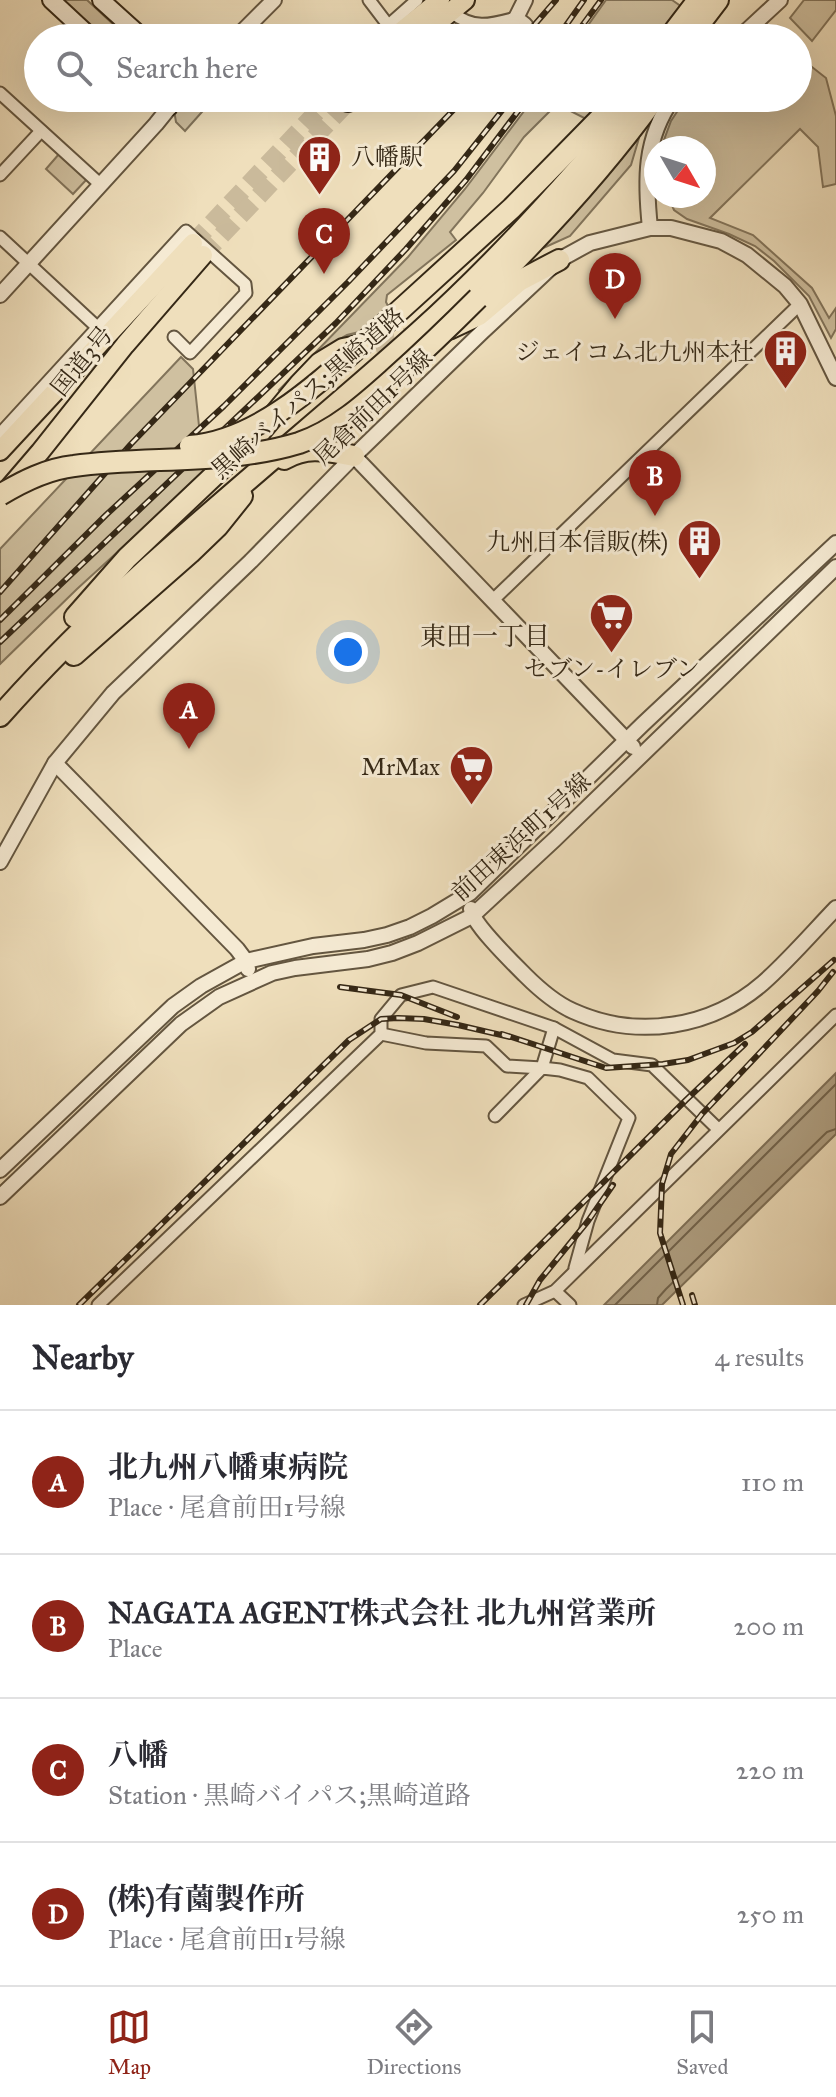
<!DOCTYPE html>
<meta charset="utf-8">
<style>
body{margin:0;font-family:"IM FELL Great Primer","Noto Serif JP",serif;background:#f2f2f3;color:#2b2b33}
.compass{position:absolute;left:644px;top:136px;width:72px;height:72px;border-radius:50%;background:#fff;box-shadow:0 8px 32px #0002;rotate:129deg}
.you{position:absolute;left:348px;top:652px;width:28px;height:28px;margin:-20px;border:6px solid #fff;border-radius:50%;background:#1a73e8;box-shadow:0 0 0 12px #1a73e833}
.badge{display:grid;place-items:center;width:52px;height:52px;border-radius:50%;background:#8f2418;color:#fff;font-size:26px;font-weight:700}
.pin{position:absolute;translate:-50% -66px;filter:drop-shadow(0 2px 4px #0008)}
.pin::after{content:'';position:absolute;top:42px;width:28px;height:24px;background:inherit;clip-path:polygon(0 0,100% 0,50% 100%)}
.list{margin:0;padding:0;list-style:none}
h2{display:flex;justify-content:space-between;align-items:center;height:104px;margin:0;padding:0 32px;font-size:34px}
h2 small{font-size:26px;font-weight:400;color:#7c7c81}
.list li{display:grid;grid-template-columns:52px 1fr auto;gap:24px;align-items:center;box-sizing:border-box;height:144px;padding:0 32px;border-top:2px solid #e1e1e2}
.list b{display:block;font-size:30px;white-space:nowrap}
.list p{margin:0;font-size:26px;white-space:nowrap;color:#7c7c81}
.list em{font-size:26px;font-style:normal;color:#7c7c81}
.icon{flex:none;width:44px;height:44px;fill:none;stroke:currentColor;stroke-width:2;stroke-linecap:round;stroke-linejoin:round}
.map{position:relative;flex:none;width:836px;height:1305px;overflow:hidden}
.search{position:absolute;background:#fff;box-shadow:0 8px 32px #0002;left:24px;right:24px;top:24px;height:88px;display:flex;align-items:center;gap:20px;box-sizing:border-box;padding:0 28px;border-radius:44px;color:#7c7c81;font-size:30px}
.sheet{height:680px;background:#fff}
nav{display:flex;justify-content:space-around;align-items:center;box-sizing:border-box;height:112px;border-top:2px solid #e1e1e2;background:#fff;font-size:22px;color:#7c7c81}
nav a{display:grid;justify-items:center;gap:4px}
nav .on{color:#8f2418}
.map>svg:first-child{display:block}
.green{fill:#cfc0a0;stroke:#82745b;stroke-width:2}
.water{fill:#b0a184;stroke:#7f7158;stroke-width:2}
.lines{fill:none;stroke-linecap:round;stroke-linejoin:round}
.shore{stroke:#72644d;stroke-width:2}
.tertiary-tunnel{stroke:#caba9b;stroke-width:14;stroke-dasharray:14 7;stroke-linecap:butt}
.trunk-tunnel{stroke:#caba9b;stroke-width:18;stroke-dasharray:18 9;stroke-linecap:butt}
.motorway-tunnel{stroke:#caba9b;stroke-width:20;stroke-dasharray:20 10;stroke-linecap:butt}
.minor-casing{stroke:#645640;stroke-width:15}
.tertiary-casing{stroke:#645640;stroke-width:18}
.secondary-casing{stroke:#352816;stroke-width:20}
.trunk-casing{stroke:#352816;stroke-width:22}
.motorway-casing{stroke:#352816;stroke-width:24}
.minor{stroke:#f5ead3;stroke-width:11}
.tertiary{stroke:#f5ead3;stroke-width:14}
.secondary{stroke:#f5ead3;stroke-width:16}
.trunk{stroke:#efdfbc;stroke-width:18}
.motorway{stroke:#efdfbc;stroke-width:20}
.rail-casing{stroke:#352816;stroke-width:6}
.rail{stroke:#f5ead3;stroke-width:3;stroke-dasharray:9;stroke-linecap:butt}
.motorway-bridge-casing{stroke:#352816;stroke-width:24;stroke-linecap:butt}
.motorway-bridge{stroke:#efdfbc;stroke-width:20}
.labels{text-anchor:middle;dominant-baseline:central;stroke-width:6;stroke-linejoin:round;paint-order:stroke}
.poi-label{font-size:24px;fill:#352816;stroke:#f5ead3;text-anchor:end}
.street-label{font-size:24px;fill:#352816;stroke:#f5ead3}
.neighbourhood-label{font-size:26px;fill:#352816;stroke:#f5ead3}
</style>
<div class="map">
<svg width="836" height="1305" viewBox="0 0 836 1305">
<rect width="100%" height="100%" fill="#efdfbc"/>
<filter id="stains"><feTurbulence type="fractalNoise" baseFrequency=".0025" numOctaves="4"/><feColorMatrix values="0 0 0 0 .2 0 0 0 0 .09 0 0 0 0 .02 0 0 0 .5 -.17"/></filter>
<radialGradient id="worn" r=".72"><stop offset=".6" stop-color="#630" stop-opacity="0"/><stop offset="1" stop-color="#630" stop-opacity=".3"/></radialGradient>
<g class="green">
<path d="M62,0H87L128,38H103Z"/>
<path d="M606,0H672L682,7L658,38H579Z"/>
<path d="M804,0H836V10L812,41L790,18Z"/>
<path d="M798,56L826,78L836,116V184L823,187L818,147L800,129L710,218L753,235L812,288L829,318L836,308V329L831,338L809,296L774,261L755,246L729,234L687,219L674,210L668,196H704V148H661L671,121L686,98H798Z"/>
<path d="M185,98H202L209,104L185,131L176,122L174,110Z"/>
<path d="M534,98H610L590,121L557,104L524,137L483,193L450,232L456,240L387,295L386,302L389,308L363,331L347,335L324,348L283,394L279,390L408,257L465,189Z"/>
<path d="M639,138L631,165L570,236L541,249Z"/>
<path d="M59,154L87,179L73,194L46,169Z"/>
<path d="M181,357L193,369L204,473L77,589L0,664V549Z"/>
</g>
<path class="water" d="M836,1073V1134L662,1305H604Z"/>
<g class="lines">
<g class="shore">
<path d="M615,1305L836,1084"/>
<path d="M657,1305L658,1298L666,1289L827,1132L836,1129"/>
</g>
<path class="tertiary-tunnel" d="M525,25L545,38"/>
<g class="trunk-tunnel">
<path d="M193,243L330,98"/>
<path d="M203,255L348,102"/>
</g>
<path class="motorway-tunnel" d="M375,343L422,335"/>
<defs>
<g id="minor">
<path d="M369,0L388,25"/>
<path d="M451,12C474,30 490,25 516,18"/>
<path d="M250,24L265,38"/>
<path d="M374,38L417,0"/>
<path d="M0,93L101,185"/>
<path d="M0,175L41,131"/>
<path d="M0,237L97,327"/>
<path d="M0,434L186,231L245,284L246,293L190,353L174,337"/>
<path d="M493,600L800,304"/>
<path d="M381,1034L426,1043L486,1046L507,1066L542,1068L554,1028"/>
<path d="M495,1116L542,1068L560,1070L588,1078L629,1118L588,1221L575,1268"/>
<path d="M555,1291L570,1305"/>
<path d="M98,1305L381,1034V1019L401,995L433,987L554,1028L613,1060L652,1065L718,1129"/>
<path d="M524,1305L555,1291L836,1015"/>
</g>
<g id="tertiary">
<path d="M525,0L516,18L525,25"/>
<path d="M236,38L274,0"/>
<path d="M739,38L780,0"/>
<path d="M650,228C645,180 644,139 673,98"/>
<path d="M0,295L156,124L177,98"/>
<path d="M354,456L633,747"/>
<path d="M55,763L237,949L246,961L248,969"/>
<path d="M0,862L55,763L113,693L251,561L354,456L482,332L559,260L590,243L650,228H671L721,241L747,255L785,286L800,304L836,378"/>
<path d="M471,909C472,923 513,963 525,975C539,989 555,1003 573,1011C637,1040 711,1028 763,983C789,960 812,933 836,908"/>
<path d="M0,1170L173,1006L201,986L246,961L313,946L364,940L387,935L410,927L432,916L470,893L643,724L836,543"/>
<path d="M0,1197L181,1024L219,997L272,973L295,968L368,959L392,953L418,943L472,916L554,840L836,567"/>
</g>
<g id="secondary">
<path d="M51,0L92,38"/>
<path d="M101,0L143,38"/>
<path d="M159,98L169,107"/>
</g>
<g id="trunk">
<path d="M393,38L440,0"/>
<path d="M419,38L465,0"/>
<path d="M348,102L352,98"/>
<path d="M0,451L193,243"/>
<path d="M10,487L40,452L125,345L203,255"/>
</g>
<g id="motorway">
<path d="M669,38L698,0"/>
<path d="M689,38L718,0"/>
<path d="M478,298C542,236 603,170 655,98"/>
<path d="M387,322L512,208L620,98"/>
<path d="M449,329L479,315L519,281L559,260"/>
<path d="M284,459C309,445 327,451 354,456"/>
<path d="M75,617L127,558L260,432L300,384L320,363L343,349L362,345"/>
<path d="M74,655L190,553L218,526L242,496"/>
<path d="M0,716C126,573 278,459 419,332C499,260 570,181 639,98"/>
</g>
</defs>
<use href="#minor" class="minor-casing"/>
<use href="#tertiary" class="tertiary-casing"/>
<use href="#secondary" class="secondary-casing"/>
<use href="#trunk" class="trunk-casing"/>
<use href="#motorway" class="motorway-casing"/>
<use href="#minor" class="minor"/>
<use href="#tertiary" class="tertiary"/>
<use href="#secondary" class="secondary"/>
<use href="#trunk" class="trunk"/>
<use href="#motorway" class="motorway"/>
<defs>
<g id="rail">
<path d="M523,38L556,0"/>
<path d="M557,38L584,0"/>
<path d="M573,38L601,0"/>
<path d="M0,592L131,444L465,98"/>
<path d="M0,620L106,515L224,406L348,282L454,171L512,98"/>
<path d="M0,642L336,323L406,249L466,180L528,98"/>
<path d="M340,987L401,995L457,1017"/>
<path d="M502,1034L606,1068L663,1064L688,1060L734,1043L752,1032L834,960"/>
<path d="M692,1295L695,1305"/>
<path d="M79,1305L349,1040L381,1019L398,1018L424,1019L458,1025L510,1037"/>
<path d="M480,1305L686,1100L745,1044"/>
<path d="M526,1305L540,1280L588,1221L613,1185"/>
<path d="M683,1305L660,1233L662,1184L671,1154L702,1114L818,991L833,972"/>
</g>
</defs>
<use href="#rail" class="rail-casing"/>
<use href="#rail" class="rail"/>
<defs>
<g id="motorway-bridge">
<path d="M190,446C266,440 331,370 387,322"/>
<path d="M0,495C23,481 47,469 74,466C147,456 227,465 299,443C335,431 366,403 394,378C423,352 451,325 478,298"/>
</g>
</defs>
<use href="#motorway-bridge" class="motorway-bridge-casing"/>
<use href="#motorway-bridge" class="motorway-bridge"/>
</g>
<defs>
<symbol id="building-pin" viewBox="-11 -11 22 30"><path d="M0 17L-7.5 6A9.5 9.5 0 1 1 7.5 6Z" fill="#8f2418" stroke="#f5ead3"/><path d="M-4-6H4V6H1V3H-1V6H-4ZM-2.5-4.3h1.7v1.8h-1.7ZM.8-4.3h1.7v1.8H.8ZM-2.5-1h1.7V.8h-1.7ZM.8-1h1.7V.8H.8Z" fill="#fff"/></symbol>
<symbol id="supermarket-pin" viewBox="-11 -11 22 30"><path d="M0 17L-7.5 6A9.5 9.5 0 1 1 7.5 6Z" fill="#8f2418" stroke="#f5ead3"/><path d="M-6-5.5h2.5l.6 2H6L4.5 2H-2.5L-4.4-4H-6ZM-1.5 3.2a1.3 1.3 0 1 0 .1 0ZM3 3.2a1.3 1.3 0 1 0 .1 0Z" fill="#fff"/></symbol>
</defs>
<g fill-rule="evenodd">
<use href="#building-pin" x="294" y="132" width="51" height="69"/>
<use href="#building-pin" x="760" y="326" width="51" height="69"/>
<use href="#building-pin" x="674" y="516" width="51" height="69"/>
<use href="#supermarket-pin" x="586" y="590" width="51" height="69"/>
<use href="#supermarket-pin" x="446" y="742" width="51" height="69"/>
</g>
<g class="labels">
<g class="poi-label">
<text x="351" y="157" text-anchor="start">八幡駅</text>
<text x="754" y="352">ジェイコム北九州本社</text>
<text x="668" y="542">九州日本信販(株)</text>
<text x="612" y="669" text-anchor="middle">セブン-イレブン</text>
<text x="440" y="767">MrMax</text>
</g>
<g class="street-label">
<text transform="translate(82 361) rotate(-51)">国道3号</text>
<text transform="translate(308 393) rotate(-41)">黒崎バイパス;黒崎道路</text>
<text transform="translate(373 407) rotate(-44)">尾倉前田1号線</text>
<text transform="translate(521 837) rotate(-42)">前田東浜町1号線</text>
</g>
<g class="neighbourhood-label">
<text x="485" y="636">東田一丁目</text>
</g>
</g>
<rect width="100%" height="100%" filter="url(#stains)"/>
<rect width="100%" height="100%" fill="url(#worn)"/>
</svg>
<svg class="compass" viewBox="-18 -18 36 36"><path d="M0-13l5 13h-10z" fill="#e53935"/><path d="M0 13l5-13h-10z" fill="#7c7c81"/></svg>
<div class="you"></div>
<div class="pin badge" style="left:189px;top:749px">A</div>
<div class="pin badge" style="left:655px;top:516px">B</div>
<div class="pin badge" style="left:324px;top:274px">C</div>
<div class="pin badge" style="left:615px;top:319px">D</div>
<div class="search"><svg class="icon" aria-label="search" viewBox="0 0 24 24"><circle cx="10" cy="10" r="6"/><path d="M15 15l6 6"/></svg>Search here</div>
</div>
<section class="sheet">
<h2>Nearby<small>4 results</small></h2>
<ul class="list">
<li><span class="badge">A</span><div><b>北九州八幡東病院</b><p>Place · 尾倉前田1号線</p></div><em>110 m</em></li>
<li><span class="badge">B</span><div><b>NAGATA AGENT株式会社 北九州営業所</b><p>Place</p></div><em>200 m</em></li>
<li><span class="badge">C</span><div><b>八幡</b><p>Station · 黒崎バイパス;黒崎道路</p></div><em>220 m</em></li>
<li><span class="badge">D</span><div><b>(株)有薗製作所</b><p>Place · 尾倉前田1号線</p></div><em>250 m</em></li>
</ul>
</section>
<nav>
<a class="on"><svg class="icon" aria-label="map" viewBox="0 0 24 24"><path d="M3 6l6-2 6 2 6-2v14l-6 2-6-2-6 2zM9 4v14M15 6v14"/></svg>Map</a>
<a><svg class="icon" aria-label="directions" viewBox="0 0 24 24"><path d="M12 3l9 9-9 9-9-9zM9 14v-3h6M13 9l2 2-2 2"/></svg>Directions</a>
<a><svg class="icon" aria-label="saved" viewBox="0 0 24 24"><path d="M7 4h10v16l-5-4-5 4z"/></svg>Saved</a>
</nav>
